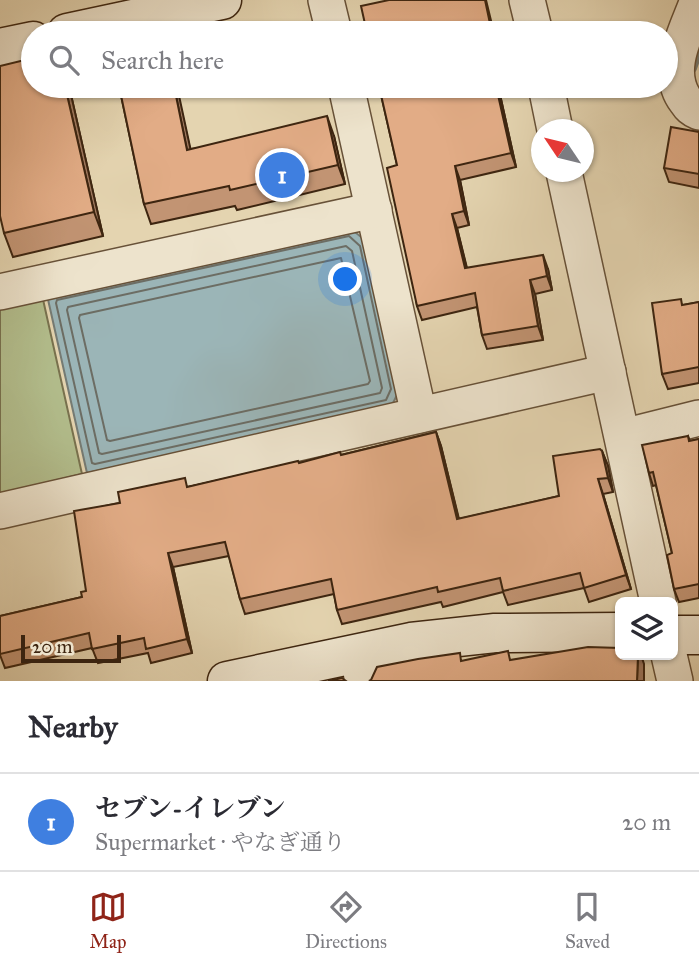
<!DOCTYPE html>
<meta charset="utf-8">
<style>
body{margin:0;font-family:"IM FELL Great Primer","Noto Serif JP",serif;background:#f2f2f3;color:#2b2b33}
.controls{position:absolute;right:21px;bottom:21px;display:grid;overflow:hidden;border-radius:10px;box-shadow:0 2px 5px #0004}
.controls button{width:63px;height:63px;display:grid;place-items:center;padding:0;border:0;border-bottom:2px solid #e1e1e2;background:#fff;color:#2b2b33;font:35px sans-serif}
.compass{position:absolute;left:531px;top:119px;width:63px;height:63px;border-radius:50%;background:#fff;box-shadow:0 2px 5px #0004;rotate:305deg}
.scale{position:absolute;left:21px;bottom:18px;width:100px;box-sizing:border-box;padding-left:7px;border:4px solid #3d2510;border-top:0;font-size:19px;line-height:24px;white-space:nowrap;color:#3d2510;-webkit-text-stroke:5px #ede3cc;paint-order:stroke}
.you{position:absolute;left:346px;top:280px;width:24px;height:24px;margin:-18px;border:5px solid #fff;border-radius:50%;background:#1a73e8;box-shadow:0 0 0 10px #1a73e833}
.badge{display:grid;place-items:center;width:46px;height:46px;border-radius:50%;background:#8f2418;color:#fff;font-size:23px;font-weight:700}
.pin{position:absolute;translate:-50% -50%;border:4px solid #fff;box-shadow:0 2px 7px #0006}
.list{margin:0;padding:0;list-style:none}
h2{display:flex;justify-content:space-between;align-items:center;height:91px;margin:0;padding:0 28px;font-size:30px}
h2 small{font-size:23px;font-weight:400;color:#7c7c81}
.list li{display:grid;grid-template-columns:46px 1fr auto;gap:21px;align-items:center;box-sizing:border-box;height:98px;padding:0 28px;border-top:2px solid #e1e1e2}
.list b{display:block;font-size:26px;white-space:nowrap}
.list p{margin:0;font-size:23px;white-space:nowrap;color:#7c7c81}
.list em{font-size:23px;font-style:normal;color:#7c7c81}
.icon{flex:none;width:38px;height:38px;fill:none;stroke:currentColor;stroke-width:2;stroke-linecap:round;stroke-linejoin:round}
.map{position:relative;flex:none;width:699px;height:681px;overflow:hidden}
.search{position:absolute;background:#fff;box-shadow:0 2px 5px #0004;left:21px;right:21px;top:21px;height:77px;display:flex;align-items:center;gap:18px;box-sizing:border-box;padding:0 24px;border-radius:38px;color:#7c7c81;font-size:26px}
.sheet{height:189px;background:#fff}
nav{display:flex;justify-content:space-around;align-items:center;box-sizing:border-box;height:98px;border-top:2px solid #e1e1e2;background:#fff;font-size:19px;color:#7c7c81}
nav a{display:grid;justify-items:center;gap:4px}
nav .on{color:#8f2418}
.map>svg:first-child{display:block}
.green{fill:#b2bd8c;stroke:#78714e;stroke-width:2}
.water{fill:#9bb5b7;stroke:#757b74;stroke-width:2}
.lines{fill:none;stroke-linecap:round;stroke-linejoin:round}
.shore{stroke:#6c6d64;stroke-width:2}
.stream{stroke:#757b74;stroke-width:10}
.street-casing{stroke:#675138;stroke-width:38}
.secondary-casing{stroke:#3d2510;stroke-width:41}
.street{stroke:#ede3cc;stroke-width:35}
.secondary{stroke:#ede3cc;stroke-width:38}
.wall{fill:#c29473;stroke:#3d2510;stroke-width:2}
.shaded-wall{fill:#9e785e;stroke:#3d2510;stroke-width:2}
.building{fill:#e2ac86;stroke:#3d2510;stroke-width:2}
</style>
<div class="map">
<svg width="699" height="681" viewBox="0 0 699 681">
<rect width="100%" height="100%" fill="#e4d4b0"/>
<filter id="stains"><feTurbulence type="fractalNoise" baseFrequency=".00286" numOctaves="4"/><feColorMatrix values="0 0 0 0 .2 0 0 0 0 .09 0 0 0 0 .02 0 0 0 .5 -.17"/></filter>
<radialGradient id="worn" r=".72"><stop offset=".6" stop-color="#630" stop-opacity="0"/><stop offset="1" stop-color="#630" stop-opacity=".3"/></radialGradient>
<path class="green" d="M42,295L82,474L0,494V305Z"/>
<path class="water" d="M350,228L366,241L399,391L391,407L87,473L47,295Z"/>
<g class="lines">
<g class="shore">
<path d="M349,236L360,246L391,389L386,400L95,464L92,463L56,303L57,300Z"/>
<path d="M346,246L352,251L382,388L380,393L102,454L99,453L67,310L68,307Z"/>
<path d="M341,258L370,381L368,384L110,441L107,440L79,318L80,315Z"/>
</g>
<path class="stream" d="M692,68L699,48"/>
<defs>
<g id="street">
<path d="M326,0L334,33"/>
<path d="M527,0L535,33"/>
<path d="M698,0C687,31 663,71 686,101C690,107 692,109 699,112"/>
<path d="M346,86L419,415"/>
<path d="M546,86L555,130"/>
<path d="M564,172L658,602"/>
<path d="M0,292L374,210"/>
<path d="M623,437L699,418"/>
<path d="M0,511L608,372"/>
<path d="M357,653L363,681"/>
<path d="M669,655L675,681"/>
</g>
<g id="secondary">
<path d="M67,33L222,0"/>
<path d="M0,48L33,41"/>
<path d="M673,635H699"/>
<path d="M227,681L411,642L495,633L620,632"/>
</g>
</defs>
<use href="#street" class="street-casing"/>
<use href="#secondary" class="secondary-casing"/>
<use href="#street" class="street"/>
<use href="#secondary" class="secondary"/>
</g>
<g class="wall">
<path d="M69,86L103,236L13,257L4,233Z"/>
<path d="M119,86H176L190,149L334,136L345,184L237,210L235,206L151,224L144,204Z"/>
<path d="M379,86H519L499,90L516,167L460,180L469,225L457,228L467,268L548,269L552,290L535,294L543,340L487,349L482,335L477,307L422,320L417,306L397,165Z"/>
<path d="M699,132V188L669,182L664,168Z"/>
<path d="M699,302V383L668,389L662,374L683,305Z"/>
<path d="M436,432L441,446L459,519L559,496L602,451L608,466L613,492L603,494L631,589L589,602L584,588L508,605L503,592L443,607L441,602L342,624L337,610L334,594L245,614L240,599L229,556L173,567L192,653L151,663L148,653L98,663L92,648L5,668L0,655V616L82,597L86,591L120,503L188,487L299,463L341,455Z"/>
<path d="M688,436L690,441L699,439V598L679,602L674,589L672,553L656,485L653,486L649,473Z"/>
</g>
<g class="shaded-wall">
<path d="M485,0H486L494,33H492Z"/>
<path d="M65,86H69L103,236L94,212Z"/>
<path d="M174,86H176L178,91L195,170L187,150Z"/>
<path d="M496,86H497L499,90L516,167L511,153Z"/>
<path d="M327,116L334,136L345,184L338,165Z"/>
<path d="M455,166L460,180L469,225L464,211Z"/>
<path d="M452,214L457,228L470,282L465,268Z"/>
<path d="M543,255L548,269L552,290L547,276Z"/>
<path d="M530,280L535,294L543,340L538,326Z"/>
<path d="M436,432L441,446L462,533L457,519Z"/>
<path d="M602,451L608,466L613,492L608,478Z"/>
<path d="M598,479L603,494L631,589L626,575Z"/>
<path d="M168,553L173,567L192,653L187,639Z"/>
<path d="M638,655H641L644,664V681H637Z"/>
</g>
<g class="building">
<path d="M389,0H485L492,33H367L361,6Z"/>
<path d="M33,58V86H65L94,212L4,233L0,216V66Z"/>
<path d="M119,86H174L187,150L327,116L338,165L230,190L229,186L144,204Z"/>
<path d="M379,86H496L511,153L455,166L464,211L452,214L465,268L543,255L547,276L530,280L538,326L482,335L475,293L417,306L387,168L397,165Z"/>
<path d="M671,127L699,132V174L664,168Z"/>
<path d="M681,299L682,305L699,302V367L662,374L652,303Z"/>
<path d="M436,432L457,519L559,496L553,456L600,449L602,451L608,478L598,479L626,575L584,588L580,573L503,591L500,578L438,592L437,587L337,610L331,579L240,599L225,542L168,553L187,639L146,649L144,638L92,649L89,633L0,654V616L82,597L81,592L86,591L74,511L120,503L118,492L185,478L187,487L298,461L299,463L340,452L341,455Z"/>
<path d="M688,436L689,441L699,439V584L674,589L667,555L672,553L653,472L649,473L642,445Z"/>
<path d="M588,647L620,648V655H638L637,681H369L371,680L377,667L418,659L460,653L461,661L508,651L510,660Z"/>
<path d="M342,678L346,681H328Z"/>
</g>
<rect width="100%" height="100%" filter="url(#stains)"/>
<rect width="100%" height="100%" fill="url(#worn)"/>
</svg>
<div class="controls">
<button><svg class="icon" aria-label="layers" viewBox="0 0 24 24"><path d="M12 4l9 5-9 5-9-5zM3 14l9 5 9-5"/></svg></button>
</div>
<svg class="compass" viewBox="-18 -18 36 36"><path d="M0-13l5 13h-10z" fill="#e53935"/><path d="M0 13l5-13h-10z" fill="#7c7c81"/></svg>
<div class="scale">20 m</div>
<div class="you"></div>
<div class="pin badge" style="left:282px;top:175px;background:#3f7fe0">1</div>
<div class="search"><svg class="icon" aria-label="search" viewBox="0 0 24 24"><circle cx="10" cy="10" r="6"/><path d="M15 15l6 6"/></svg>Search here</div>
</div>
<section class="sheet">
<h2>Nearby<small></small></h2>
<ul class="list">
<li><span class="badge" style="background:#3f7fe0">1</span><div><b>セブン-イレブン</b><p>Supermarket · やなぎ通り</p></div><em>20 m</em></li>
</ul>
</section>
<nav>
<a class="on"><svg class="icon" aria-label="map" viewBox="0 0 24 24"><path d="M3 6l6-2 6 2 6-2v14l-6 2-6-2-6 2zM9 4v14M15 6v14"/></svg>Map</a>
<a><svg class="icon" aria-label="directions" viewBox="0 0 24 24"><path d="M12 3l9 9-9 9-9-9zM9 14v-3h6M13 9l2 2-2 2"/></svg>Directions</a>
<a><svg class="icon" aria-label="saved" viewBox="0 0 24 24"><path d="M7 4h10v16l-5-4-5 4z"/></svg>Saved</a>
</nav>
